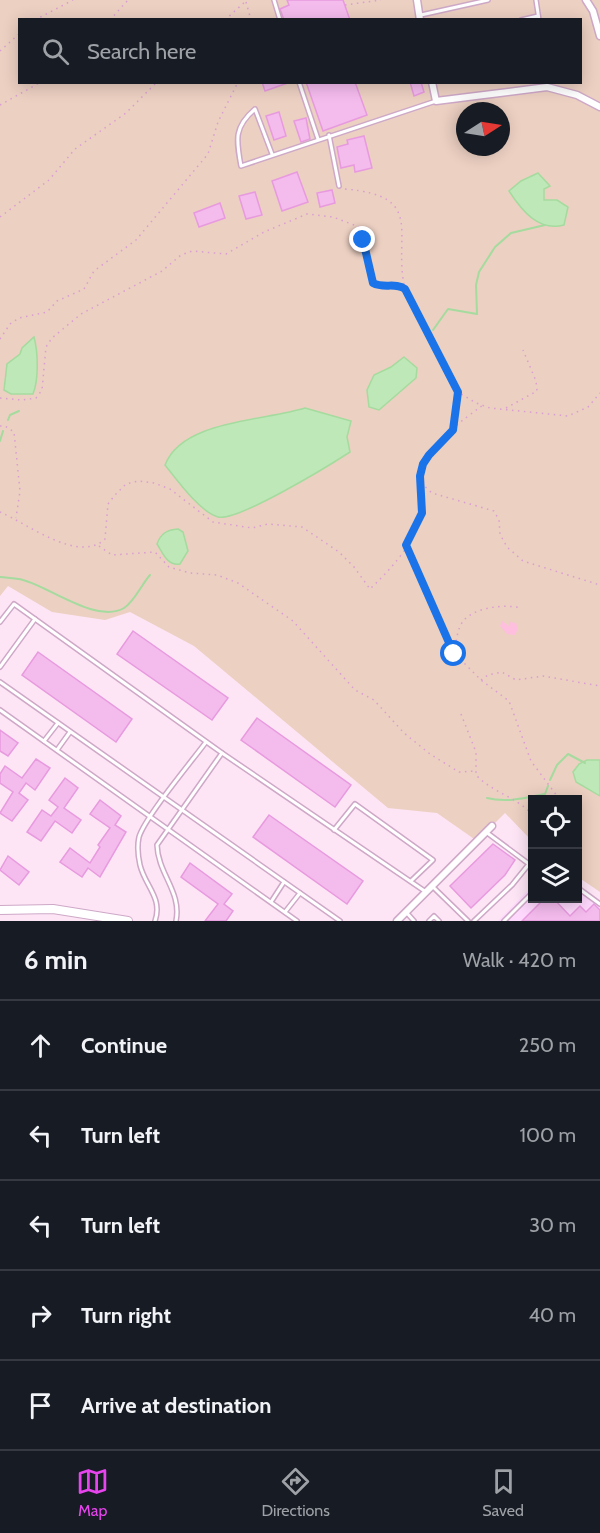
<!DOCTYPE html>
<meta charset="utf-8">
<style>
body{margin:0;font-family:Cabin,sans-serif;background:#242831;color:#f1f3f6}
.controls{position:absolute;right:18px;bottom:18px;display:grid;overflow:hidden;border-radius:0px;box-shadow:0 3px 15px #0003}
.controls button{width:54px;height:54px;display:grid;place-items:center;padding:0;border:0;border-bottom:2px solid #363941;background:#171b24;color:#f1f3f6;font:30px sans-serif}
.compass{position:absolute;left:456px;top:102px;width:54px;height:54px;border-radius:50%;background:#171b24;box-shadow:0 3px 15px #0003;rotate:78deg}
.stop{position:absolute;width:18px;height:18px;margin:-14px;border:4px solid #1a73e8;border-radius:50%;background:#fff}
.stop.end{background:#1a73e8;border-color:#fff;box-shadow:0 2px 6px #0008}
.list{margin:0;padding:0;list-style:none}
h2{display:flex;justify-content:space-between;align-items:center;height:78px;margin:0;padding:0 24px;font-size:26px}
h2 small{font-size:20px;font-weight:400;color:#9ea1a6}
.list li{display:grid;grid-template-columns:39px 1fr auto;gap:18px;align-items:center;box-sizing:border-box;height:90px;padding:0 24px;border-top:2px solid #363941}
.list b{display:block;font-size:22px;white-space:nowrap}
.list em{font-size:20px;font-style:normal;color:#9ea1a6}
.icon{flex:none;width:33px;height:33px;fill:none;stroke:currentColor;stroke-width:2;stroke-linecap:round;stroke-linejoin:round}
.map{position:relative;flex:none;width:600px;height:921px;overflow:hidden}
.search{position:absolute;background:#171b24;box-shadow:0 3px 15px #0003;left:18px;right:18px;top:18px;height:66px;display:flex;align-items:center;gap:15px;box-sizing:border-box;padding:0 21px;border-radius:0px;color:#9ea1a6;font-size:22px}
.sheet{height:528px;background:#171b24}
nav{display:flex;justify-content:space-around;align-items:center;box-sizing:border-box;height:84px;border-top:2px solid #363941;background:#171b24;font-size:16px;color:#9ea1a6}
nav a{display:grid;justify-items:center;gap:3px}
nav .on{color:#e644ed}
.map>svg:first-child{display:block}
.commercial{fill:#fed8fd}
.green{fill:#ecd0c2;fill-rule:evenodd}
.sand{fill:#febede}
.water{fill:#bee8b8;stroke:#a5db9e;stroke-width:1.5}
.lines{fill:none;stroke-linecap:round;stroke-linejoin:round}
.stream{stroke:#a5db9e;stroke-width:2}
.building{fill:#f4bbed;stroke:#e89adf;stroke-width:1.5}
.service-casing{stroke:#cea8c7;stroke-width:6}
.minor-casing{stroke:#cea8c7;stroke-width:9}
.tertiary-casing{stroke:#cea8c7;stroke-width:10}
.path{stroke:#da9ed2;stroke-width:1.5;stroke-dasharray:1.5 4.5;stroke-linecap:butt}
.service{stroke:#fff;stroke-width:3}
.minor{stroke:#fff;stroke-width:6}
.tertiary{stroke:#fff;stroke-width:8}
.route{stroke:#1a73e8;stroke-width:8}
</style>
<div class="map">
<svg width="600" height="921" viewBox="0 0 600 921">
<rect width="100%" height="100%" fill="#fde5f5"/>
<path class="commercial" d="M578,885L600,901V921H498L532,886V898H578Z"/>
<path class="green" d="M0,0H600V892L578,877V800H532V841L505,813L477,841L437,813L388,808L194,646L130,612L105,620L52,612L8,586L0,596ZM20,20H580V82H20ZM465,111H501V147H465Z"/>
<path class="sand" d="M502,621L509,626V622L516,623L518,629L515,635L507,634L500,626Z"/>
<g class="water">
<path d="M538,173L550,186L544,189V200H557L568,207L564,225C539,232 522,211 509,191L521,181Z"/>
<path d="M34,337C38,352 39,379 33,394H11L4,390L7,364L20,354L22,348Z"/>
<path d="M404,357L417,368L416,378L379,410L369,407L367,390L374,375L391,367Z"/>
<path d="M305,408L351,421L347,437L350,452C330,465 237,522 218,517C200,512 177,480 165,465C182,420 264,421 305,408Z"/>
<path d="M178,529L183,532L188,551L180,564C167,566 163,553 157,544C161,533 167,530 178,529Z"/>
<path d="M587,760H600V796L576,782L573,772L579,764Z"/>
</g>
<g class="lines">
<g class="stream">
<path d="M433,330L448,309L477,314L476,285L479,272L495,247L511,233L545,225"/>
<path d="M8,420L10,415L19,411"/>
<path d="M0,441L3,431"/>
<path d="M0,577C8,578 16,578 23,580C50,587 97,624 124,608C134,602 142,584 150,575"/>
<path d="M550,780L557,765L568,754L585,763"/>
<path d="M487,798C506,803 525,798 545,794L548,786"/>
</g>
</g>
<g class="building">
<path d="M287,0H343L350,20H284L280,9L289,5Z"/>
<path d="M262,82H288V83L265,91Z"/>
<path d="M306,82H355L367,115L323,131Z"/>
<path d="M410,82H421L424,92L414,96Z"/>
<path d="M279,112L286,136L274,140L266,116Z"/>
<path d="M306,118L310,139L301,142L294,121Z"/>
<path d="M364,136L372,168L355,172L354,165L341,168L337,147L348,144L347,140Z"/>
<path d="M297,172L308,202L282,211L272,181Z"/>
<path d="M332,190L335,203L320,207L317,193Z"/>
<path d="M255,192L262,215L246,219L239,196Z"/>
<path d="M220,203L225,218L199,227L194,213Z"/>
<path d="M133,631L228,698L212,720L117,654Z"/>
<path d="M38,652L132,719L116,742L22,675Z"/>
<path d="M257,718L351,785L335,807L241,740Z"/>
<path d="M0,730L18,743L8,756L0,751Z"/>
<path d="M36,759L50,768L35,790L26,783L19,793L28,800L12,821L0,813L13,792L0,783V774L5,766L22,778Z"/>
<path d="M65,778L78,788L64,808L81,820L72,833L55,821L41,841L27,832L42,810L51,816L58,807L49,800Z"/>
<path d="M100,800L121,816L115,825L126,832L100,877L88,868L82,877L60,862L70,848L90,863L100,847L98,845L110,828L90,814Z"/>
<path d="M269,815L363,881L347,904L253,837Z"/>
<path d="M493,844L515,860L505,875L471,908L450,886Z"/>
<path d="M8,856L29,872L19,885L0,870Z"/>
<path d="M190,863L232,894L224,904L233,911L226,921H205L218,904L181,877Z"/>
<path d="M545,898H553L570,916L580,906L586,912L594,904L600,910V921H522Z"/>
</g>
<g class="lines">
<defs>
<g id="service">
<path d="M274,0L280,20"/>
<path d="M536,0L539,20"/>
<path d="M421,15L488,0"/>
<path d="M521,20L538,16"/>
<path d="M299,82L318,139"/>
<path d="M329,135L339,186"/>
<path d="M272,154L255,109C234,127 236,139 241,166L436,101"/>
<path d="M0,622L14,604L222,753L426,892"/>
<path d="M0,667L35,619"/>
<path d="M0,682L340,921"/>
<path d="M0,710L297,921"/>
<path d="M44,741L58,723"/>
<path d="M57,750L70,732"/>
<path d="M334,830L355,804L433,860L411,881"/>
<path d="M432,886L468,921"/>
<path d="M578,888L600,904"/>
<path d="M271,902L284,882"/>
<path d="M285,912L300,893"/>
<path d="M406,912L414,921"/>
<path d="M155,921C163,898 145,886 140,865C138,856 137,846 139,837C145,817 192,761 206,742"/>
<path d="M176,921C182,892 158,874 157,845L222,753"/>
<path d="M429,921L434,916L439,921"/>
<path d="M474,921L512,885L529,864L486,832"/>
<path d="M504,921L532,893"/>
</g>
<g id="minor">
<path d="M417,0L420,20"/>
<path d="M586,0L593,11L600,36"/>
<path d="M432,82L436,101L547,87L577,95L600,107"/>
<path d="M397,921L492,826"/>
</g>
<path id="tertiary" d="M0,910L53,909L128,921"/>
</defs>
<use href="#service" class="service-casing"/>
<use href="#minor" class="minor-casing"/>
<use href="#tertiary" class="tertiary-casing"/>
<g class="path">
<path d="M246,2L251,20"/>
<path d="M345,5L381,0"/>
<path d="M35,20L73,0"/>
<path d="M110,20L128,0"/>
<path d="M225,20L247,0"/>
<path d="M0,51L20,33"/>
<path d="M0,105L41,82"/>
<path d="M345,189C427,196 392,234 405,289L458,392L476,403L490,408L568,416L588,407L600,393"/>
<path d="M0,217L49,180L75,149L126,113L157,82"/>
<path d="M0,339L10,324L19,318L47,312L57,301L84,289L94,271L136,240L208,154L218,122L238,82"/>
<path d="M0,398L22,400L36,398L42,390L46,347L52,338L81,314L162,271L181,255L192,251L226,254L264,232L307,214L333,217L362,228L363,247L373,283C384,289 395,282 405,289"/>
<path d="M506,408L537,391L536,381L523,350"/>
<path d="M0,426H5L14,432L20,491L16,518"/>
<path d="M453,429L458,393"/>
<path d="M421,483L432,493L494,511L499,520L500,534L507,547L523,561L600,585"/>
<path d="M0,512C28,524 79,564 105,539L108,504L115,495L126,484L138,481L154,483L170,489L213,522L252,528L268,524L302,527L339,552L354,567L370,589C390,570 417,541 422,513C425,496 417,480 424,463C435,439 463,420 483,405"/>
<path d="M99,546L112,555L155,552L169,567L190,573L217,575L238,583L293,621L355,690L374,700L404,733L430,754L459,772L476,771"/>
<path d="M406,546L455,654L481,680L509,701L531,761L560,800"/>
<path d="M455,653C456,642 457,628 464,620C476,607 505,604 521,608"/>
<path d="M481,680L488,675L502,672L516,680L543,676L600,686"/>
<path d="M461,714L476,752V775C492,792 516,797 532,814"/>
</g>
<use href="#service" class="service"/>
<use href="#minor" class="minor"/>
<use href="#tertiary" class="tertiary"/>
</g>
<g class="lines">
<path class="route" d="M363,240L373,283C384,289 395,282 405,289L458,392L453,430L429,455L423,464L420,476L422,513L406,545L454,654"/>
</g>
</svg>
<div class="controls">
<button><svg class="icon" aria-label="locate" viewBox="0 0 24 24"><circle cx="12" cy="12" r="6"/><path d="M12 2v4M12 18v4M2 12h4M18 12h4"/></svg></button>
<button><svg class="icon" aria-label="layers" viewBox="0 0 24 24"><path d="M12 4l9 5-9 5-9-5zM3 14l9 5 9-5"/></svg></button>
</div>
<svg class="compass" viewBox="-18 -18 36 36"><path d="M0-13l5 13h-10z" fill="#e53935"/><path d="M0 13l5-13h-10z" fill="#9ea1a6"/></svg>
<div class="stop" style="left:454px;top:654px"></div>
<div class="stop end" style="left:363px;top:240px"></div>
<div class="search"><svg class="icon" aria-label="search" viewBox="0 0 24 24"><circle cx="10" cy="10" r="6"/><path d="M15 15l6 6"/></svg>Search here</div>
</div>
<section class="sheet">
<h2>6 min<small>Walk · 420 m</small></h2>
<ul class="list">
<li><svg class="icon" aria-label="ahead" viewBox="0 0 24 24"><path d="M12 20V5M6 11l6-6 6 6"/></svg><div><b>Continue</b></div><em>250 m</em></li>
<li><svg class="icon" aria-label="left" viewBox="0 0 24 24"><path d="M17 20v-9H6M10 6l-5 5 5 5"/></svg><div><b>Turn left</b></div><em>100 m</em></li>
<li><svg class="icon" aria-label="left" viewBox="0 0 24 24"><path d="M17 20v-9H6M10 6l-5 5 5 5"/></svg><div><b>Turn left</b></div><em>30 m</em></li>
<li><svg class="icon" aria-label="right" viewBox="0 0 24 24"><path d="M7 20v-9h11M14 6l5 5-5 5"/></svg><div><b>Turn right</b></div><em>40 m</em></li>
<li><svg class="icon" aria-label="arrive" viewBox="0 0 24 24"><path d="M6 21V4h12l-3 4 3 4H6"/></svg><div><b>Arrive at destination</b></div></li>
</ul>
</section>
<nav>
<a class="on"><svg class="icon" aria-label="map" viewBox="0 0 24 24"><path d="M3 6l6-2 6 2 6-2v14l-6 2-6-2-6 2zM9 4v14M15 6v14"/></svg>Map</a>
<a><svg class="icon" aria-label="directions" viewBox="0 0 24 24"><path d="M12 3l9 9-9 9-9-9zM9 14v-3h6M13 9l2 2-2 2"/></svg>Directions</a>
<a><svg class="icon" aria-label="saved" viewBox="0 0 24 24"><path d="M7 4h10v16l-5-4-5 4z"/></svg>Saved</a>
</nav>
